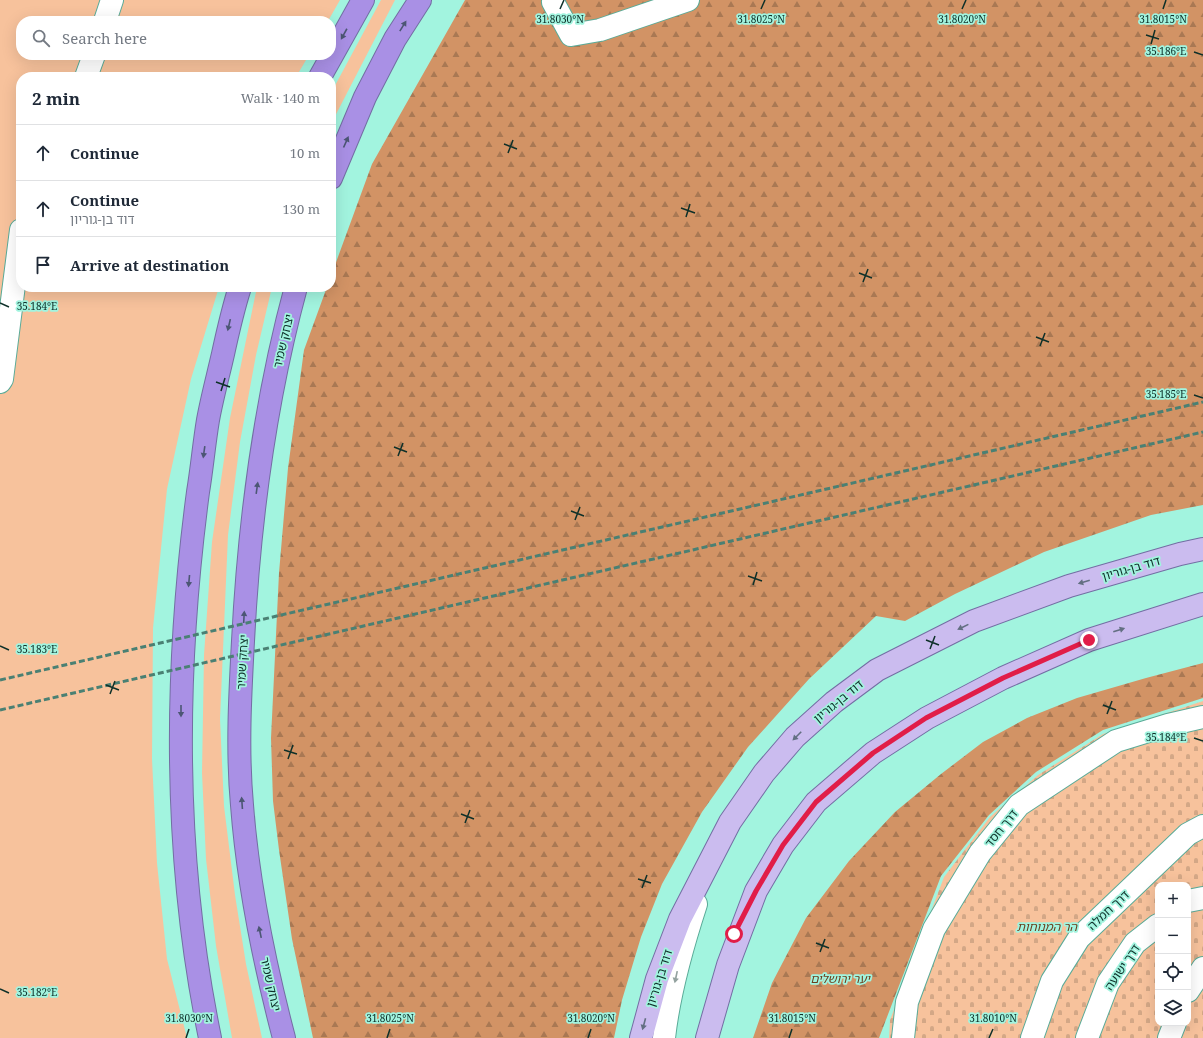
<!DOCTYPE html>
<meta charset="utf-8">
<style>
body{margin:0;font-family:"Noto Serif","Noto Sans Hebrew",serif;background:#f2f2f3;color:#1f2937}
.controls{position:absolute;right:12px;bottom:12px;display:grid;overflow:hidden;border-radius:8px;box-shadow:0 4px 16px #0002}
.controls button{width:36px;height:36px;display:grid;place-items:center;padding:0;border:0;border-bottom:1px solid #e0e1e3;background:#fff;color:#1f2937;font:20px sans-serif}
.stop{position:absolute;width:12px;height:12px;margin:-9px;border:3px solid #e11d48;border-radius:50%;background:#fff}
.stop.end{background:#e11d48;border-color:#fff;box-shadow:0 1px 4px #0008}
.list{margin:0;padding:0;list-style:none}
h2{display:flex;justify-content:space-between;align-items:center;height:52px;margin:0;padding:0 16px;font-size:17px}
h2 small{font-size:13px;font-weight:400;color:#747a83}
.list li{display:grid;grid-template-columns:26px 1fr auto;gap:12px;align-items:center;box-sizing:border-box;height:56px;padding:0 16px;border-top:1px solid #e0e1e3}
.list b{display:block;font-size:15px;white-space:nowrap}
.list p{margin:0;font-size:13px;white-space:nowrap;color:#747a83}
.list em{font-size:13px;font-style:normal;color:#747a83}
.icon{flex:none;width:22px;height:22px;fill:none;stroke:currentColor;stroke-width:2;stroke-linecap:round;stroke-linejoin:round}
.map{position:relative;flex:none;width:1203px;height:1038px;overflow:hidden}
.search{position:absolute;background:#fff;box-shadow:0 4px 16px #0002;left:16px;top:16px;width:320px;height:44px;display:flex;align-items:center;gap:10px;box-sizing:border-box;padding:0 14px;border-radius:16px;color:#747a83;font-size:15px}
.panel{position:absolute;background:#fff;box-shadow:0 4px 16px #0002;left:16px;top:72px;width:320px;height:220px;border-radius:16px}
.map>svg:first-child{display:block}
.grass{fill:#f7c29c}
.forest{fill:url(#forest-firs)}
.cemetery{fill:url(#cemetery-stones);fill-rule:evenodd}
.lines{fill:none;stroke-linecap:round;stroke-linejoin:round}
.minor-casing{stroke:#5aab98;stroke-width:24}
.major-casing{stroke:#736ea3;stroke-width:24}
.highway-casing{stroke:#736ea3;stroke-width:24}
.minor{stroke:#fff;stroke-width:22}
.major{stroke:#cbbcef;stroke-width:22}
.highway{stroke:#a990e5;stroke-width:22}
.rail{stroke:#4a8073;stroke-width:3;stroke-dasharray:6 3;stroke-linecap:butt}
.oneway{fill:#4c5674}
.oneway2{fill:#636f82}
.oneway3{fill:#93a29f}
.route{stroke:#e11d48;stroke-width:5}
.ticks{fill:none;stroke:#0e3029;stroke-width:1.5}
.labels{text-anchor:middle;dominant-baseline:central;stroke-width:3.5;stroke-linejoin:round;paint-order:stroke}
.street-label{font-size:12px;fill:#0e3029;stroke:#a2f4df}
.park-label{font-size:12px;font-style:italic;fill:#6b3f1d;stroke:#a2f4df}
.ticks-label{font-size:10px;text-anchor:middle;fill:#0e3029;stroke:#a2f4df;stroke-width:3.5;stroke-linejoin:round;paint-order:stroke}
</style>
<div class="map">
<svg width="1203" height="1038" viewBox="0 0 1203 1038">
<defs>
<pattern id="forest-firs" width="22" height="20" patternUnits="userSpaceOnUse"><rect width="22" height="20" fill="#d29365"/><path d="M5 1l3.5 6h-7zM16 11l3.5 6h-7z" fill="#a97853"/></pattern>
<pattern id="cemetery-stones" width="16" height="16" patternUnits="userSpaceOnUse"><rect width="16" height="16" fill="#f7c29c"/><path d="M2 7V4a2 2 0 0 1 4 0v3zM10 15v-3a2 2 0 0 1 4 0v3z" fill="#d3a786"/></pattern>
</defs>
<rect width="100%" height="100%" fill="#a2f4df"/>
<g class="grass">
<path d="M0,0H340L328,21H21V55H309L296,77H21V287H219L191,379L167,489L153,628L152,759L157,863L167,959L187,1038H0Z"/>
<path d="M381,0H395L331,124V93Z"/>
<path d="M257,287H272L256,355L240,442L228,535L220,719L224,806L235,895L246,964L262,1038H232L216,946L206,859L202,773L204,655L212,542L230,418Z"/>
</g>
<g class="forest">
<path d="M465,0H1203V505L1151,515L1044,552L955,594L905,621L876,616L809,679L748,747L702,812L662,884L641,937L622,1000L614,1038H313L292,939L279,850L273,801L271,738L279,573L288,468L304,350L327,287H331V276L372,164Z"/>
<path d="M1203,663V698L1103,730L1036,772L989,815L941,876L879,1038H753L772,983L806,918L849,861L895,812L941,774L983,742L1027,718L1077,698L1146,678Z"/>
</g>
<path class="cemetery" d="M1203,701V1038H889L890,1020L944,877L990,817L1038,775L1103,734ZM1158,885H1188V1023H1158Z"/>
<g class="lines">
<defs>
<g id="minor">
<path d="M554,0L553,2L571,35L600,30L688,0"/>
<path d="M105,21L112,0"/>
<path d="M86,77L94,55"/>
<path d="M0,382L2,379L21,230"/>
<path d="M1188,901L1203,898"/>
<path d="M1188,991L1203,968"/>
<path d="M664,1038C669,992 682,947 696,904"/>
<path d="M903,1038L907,1002L934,929L980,853L1019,805L1116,741L1168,725L1203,717"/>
<path d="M1032,1038L1052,981L1079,938L1188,834L1203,826"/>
<path d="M1087,1038L1108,983L1135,943L1158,925"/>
<path d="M1169,1038L1175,1023"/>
</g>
<g id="major">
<path d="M641,1038L657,979L680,919L730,822L764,773L795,737L834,702L877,670L974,621L1069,586L1180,554L1203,549"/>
<path d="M707,1038L728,965L756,891L783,845L816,802L873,753L927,718L1003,678L1089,640L1203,604"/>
</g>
<g id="highway">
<path d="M320,77L363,0"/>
<path d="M331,178L365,97L395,39L420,0"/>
<path d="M210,1038C173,859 174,673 198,492C202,468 204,444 208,420C212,398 218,376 223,354C228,331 233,309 240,287"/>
<path d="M284,1038C264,962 248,884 242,805C237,751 240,696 243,641C249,524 265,401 296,287"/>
</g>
</defs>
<use href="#minor" class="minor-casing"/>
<use href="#major" class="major-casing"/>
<use href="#highway" class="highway-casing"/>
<use href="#minor" class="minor"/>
<use href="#major" class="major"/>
<use href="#highway" class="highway"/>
<g class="rail">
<path d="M0,680L1203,402"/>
<path d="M0,710L1203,432"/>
</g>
</g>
<defs><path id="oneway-solid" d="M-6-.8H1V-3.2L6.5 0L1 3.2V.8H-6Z"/></defs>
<g class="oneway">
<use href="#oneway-solid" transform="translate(403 26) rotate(-58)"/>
<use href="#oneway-solid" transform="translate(344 34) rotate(119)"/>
<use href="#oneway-solid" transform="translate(346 142) rotate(-66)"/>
<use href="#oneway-solid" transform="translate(229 325) rotate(103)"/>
<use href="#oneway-solid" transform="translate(204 452) rotate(98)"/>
<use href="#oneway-solid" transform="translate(257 488) rotate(-82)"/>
<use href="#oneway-solid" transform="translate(189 581) rotate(95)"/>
<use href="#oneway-solid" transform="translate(244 617) rotate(-87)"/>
<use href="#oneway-solid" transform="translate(181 711) rotate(90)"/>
<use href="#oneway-solid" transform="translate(242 803) rotate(-94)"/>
<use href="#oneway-solid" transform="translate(260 932) rotate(-102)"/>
</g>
<g class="oneway2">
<use href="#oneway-solid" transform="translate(1084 582) rotate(164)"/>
<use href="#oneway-solid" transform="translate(963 627) rotate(154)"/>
<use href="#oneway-solid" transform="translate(1119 630) rotate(-18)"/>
<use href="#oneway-solid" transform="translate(797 736) rotate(135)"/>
<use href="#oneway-solid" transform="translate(644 1024) rotate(105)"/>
</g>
<use class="oneway3" href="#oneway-solid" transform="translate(676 977) rotate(102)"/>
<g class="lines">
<path class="route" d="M734,934L756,891L783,845L816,802L873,753L926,718L1003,678L1089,640"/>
</g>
<path class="ticks" d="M560,9L564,0M761,9L765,0M962,9L966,0M1163,9L1166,0M1146,35L1159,39M1151,44L1155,30M1194,52L1203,55M504,144L517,149M508,153L513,140M681,208L695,213M686,217L690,204M859,273L872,278M863,282L868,269M0,303L9,307M1036,337L1049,342M1040,346L1045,333M216,382L230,387M221,391L225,378M1194,395L1203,398M394,447L407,452M398,456L403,443M571,511L584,516M575,520L580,507M748,576L762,581M753,585L757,572M926,640L939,645M0,646L9,650M930,649L935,636M106,685L119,690M110,694L115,681M1103,705L1116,710M1107,714L1112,701M1194,738L1203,741M284,750L297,754M288,759L293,745M461,814L474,819M465,823L470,810M638,879L651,883M642,888L647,875M816,943L829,948M820,952L825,939M0,989L9,993M186,1038L189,1029M387,1038L390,1029M588,1038L591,1029M789,1038L792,1029M989,1038L993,1029"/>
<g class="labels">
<g class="street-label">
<text transform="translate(283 341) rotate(-77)">יצחק שמיר</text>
<text transform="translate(1131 568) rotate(-16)">דוד בן-גוריון</text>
<text transform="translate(242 662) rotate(-87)">יצחק שמיר</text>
<text transform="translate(838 701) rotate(-39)">דוד בן-גוריון</text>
<text transform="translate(1001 828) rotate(-51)">דרך חסד</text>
<text transform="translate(1108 910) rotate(-43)">דרך חמלה</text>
<text transform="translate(1122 967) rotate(-56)">דרך ישועה</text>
<text transform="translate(659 978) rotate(-72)">דוד בן-גוריון</text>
<text transform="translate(271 984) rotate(77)">יצחק שמיר</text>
</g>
<g class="park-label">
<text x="1047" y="926">הר המנוחות</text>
<text x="840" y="978">יער ירושלים</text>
</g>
</g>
<g class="ticks-label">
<text x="560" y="23">31.8030°N</text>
<text x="761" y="23">31.8025°N</text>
<text x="962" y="23">31.8020°N</text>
<text x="1163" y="23">31.8015°N</text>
<text x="1166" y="55">35.186°E</text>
<text x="37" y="310">35.184°E</text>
<text x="1166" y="398">35.185°E</text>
<text x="37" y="653">35.183°E</text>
<text x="1166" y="741">35.184°E</text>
<text x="37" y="996">35.182°E</text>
<text x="189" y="1022">31.8030°N</text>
<text x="390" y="1022">31.8025°N</text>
<text x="591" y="1022">31.8020°N</text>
<text x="792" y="1022">31.8015°N</text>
<text x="993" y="1022">31.8010°N</text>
</g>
</svg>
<div class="controls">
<button>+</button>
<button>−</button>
<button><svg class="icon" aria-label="locate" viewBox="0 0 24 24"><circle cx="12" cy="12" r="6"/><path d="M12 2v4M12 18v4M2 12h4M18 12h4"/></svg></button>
<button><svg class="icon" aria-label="layers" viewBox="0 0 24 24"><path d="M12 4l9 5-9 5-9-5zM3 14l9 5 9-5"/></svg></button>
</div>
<div class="stop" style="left:734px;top:934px"></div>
<div class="stop end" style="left:1089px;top:640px"></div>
<div class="search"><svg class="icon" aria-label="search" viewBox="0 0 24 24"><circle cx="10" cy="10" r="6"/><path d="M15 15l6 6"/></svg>Search here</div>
<section class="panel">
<h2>2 min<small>Walk · 140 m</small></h2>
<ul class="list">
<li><svg class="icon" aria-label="ahead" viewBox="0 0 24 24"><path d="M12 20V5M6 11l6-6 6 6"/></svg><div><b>Continue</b></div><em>10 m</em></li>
<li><svg class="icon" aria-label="ahead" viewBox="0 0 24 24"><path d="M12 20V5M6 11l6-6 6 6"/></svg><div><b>Continue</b><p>דוד בן-גוריון</p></div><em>130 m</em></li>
<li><svg class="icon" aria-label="arrive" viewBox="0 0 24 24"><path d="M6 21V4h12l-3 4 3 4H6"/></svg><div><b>Arrive at destination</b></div></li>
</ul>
</section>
</div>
